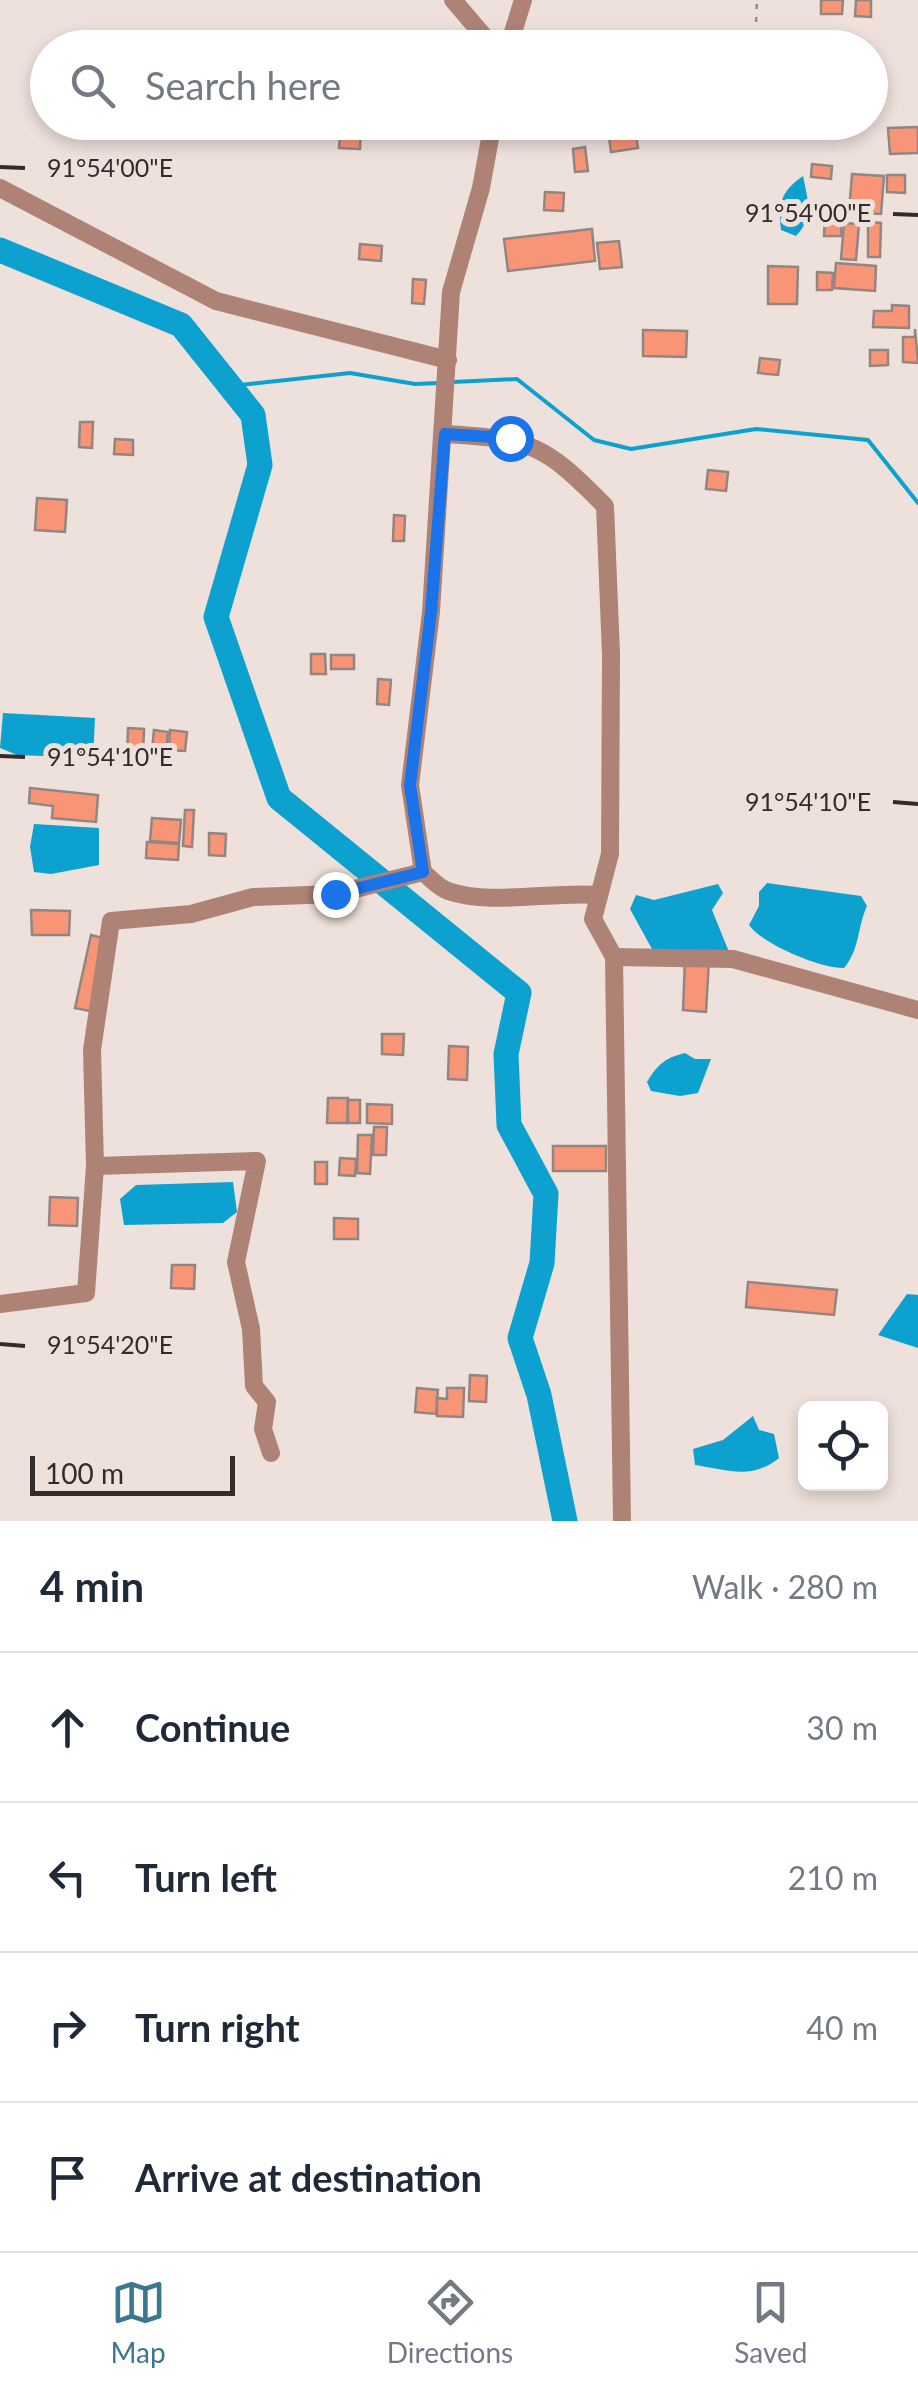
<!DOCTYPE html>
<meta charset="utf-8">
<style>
body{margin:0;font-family:Lato,sans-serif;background:#f2f2f3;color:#1f2937}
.controls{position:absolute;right:30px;bottom:30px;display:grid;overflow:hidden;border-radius:15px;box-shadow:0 5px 15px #0003}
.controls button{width:90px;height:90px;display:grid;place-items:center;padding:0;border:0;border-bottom:2px solid #e0e1e3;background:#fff;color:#1f2937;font:50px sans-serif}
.scale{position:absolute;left:30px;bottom:25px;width:205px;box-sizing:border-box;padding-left:10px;border:5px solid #322d2b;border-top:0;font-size:28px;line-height:35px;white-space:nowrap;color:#322d2b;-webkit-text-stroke:8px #eee0db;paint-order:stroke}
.stop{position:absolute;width:30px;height:30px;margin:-22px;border:8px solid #1a73e8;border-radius:50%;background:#fff}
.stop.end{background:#1a73e8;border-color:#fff;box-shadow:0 2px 10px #0008}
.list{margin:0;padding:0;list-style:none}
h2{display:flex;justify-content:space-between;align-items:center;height:130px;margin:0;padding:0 40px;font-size:42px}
h2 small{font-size:32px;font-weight:400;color:#747a83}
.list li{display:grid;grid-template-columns:65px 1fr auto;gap:30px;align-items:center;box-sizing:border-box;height:150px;padding:0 40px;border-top:2px solid #e0e1e3}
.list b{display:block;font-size:38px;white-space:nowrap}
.list em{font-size:32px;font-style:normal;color:#747a83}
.icon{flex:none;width:55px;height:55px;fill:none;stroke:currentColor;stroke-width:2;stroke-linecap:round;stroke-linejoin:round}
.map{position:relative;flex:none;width:918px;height:1521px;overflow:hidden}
.search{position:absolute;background:#fff;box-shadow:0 5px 15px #0003;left:30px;right:30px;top:30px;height:110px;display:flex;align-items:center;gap:25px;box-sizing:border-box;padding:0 35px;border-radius:55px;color:#747a83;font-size:38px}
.sheet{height:730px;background:#fff}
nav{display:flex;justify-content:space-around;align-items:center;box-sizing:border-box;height:140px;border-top:2px solid #e0e1e3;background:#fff;font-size:28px;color:#747a83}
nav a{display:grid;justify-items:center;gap:5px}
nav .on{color:#3c778f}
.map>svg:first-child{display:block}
.water{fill:#0da1cf}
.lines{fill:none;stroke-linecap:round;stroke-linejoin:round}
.stream{stroke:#0da1cf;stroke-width:4}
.river{stroke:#0da1cf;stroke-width:25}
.building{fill:#f89577;stroke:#938682;stroke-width:2.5}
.path{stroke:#968c89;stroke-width:2.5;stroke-dasharray:5 8;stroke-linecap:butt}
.minor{stroke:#ae8376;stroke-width:18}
.route{stroke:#1a73e8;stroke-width:12}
.ticks{fill:none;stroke:#322d2b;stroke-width:4}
.ticks-label{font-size:25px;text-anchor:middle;fill:#322d2b;stroke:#eee0db;stroke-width:10;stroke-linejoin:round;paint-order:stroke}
</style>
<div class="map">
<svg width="918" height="1521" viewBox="0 0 918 1521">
<rect width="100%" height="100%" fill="#eee0db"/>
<g class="water">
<path d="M803,176C808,200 814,218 796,236L781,230C778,204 780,192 803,176Z"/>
<path d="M3,713L95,718L93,758L17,755L0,748Z"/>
<path d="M34,824L99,828V865L51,874L34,872L30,847Z"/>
<path d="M767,883L861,896L867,906C857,928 860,949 844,968C821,969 762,944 749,925L759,906V892Z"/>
<path d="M718,884L723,893L712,910L729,952L652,949L630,909L636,895L654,900Z"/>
<path d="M685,1053L695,1059H711L698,1093L680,1096L651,1091L647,1082C658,1064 665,1058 685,1053Z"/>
<path d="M233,1182L237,1212L223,1223L124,1225L120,1199L136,1185Z"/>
<path d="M907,1294L918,1295V1348L878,1335Z"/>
<path d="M753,1416L759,1430L774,1434L779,1458C752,1480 728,1470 695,1465L693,1449L723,1440Z"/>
</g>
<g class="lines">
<g class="stream">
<path d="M453,382L517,379L594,440L631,449L756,429L868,440L918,503"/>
<path d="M231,386L350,373L415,384L439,383"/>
</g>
<path class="river" d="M0,250L181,325L253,415L260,465L216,617L279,798L519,993L506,1054L509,1125L546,1194L542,1263L520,1338L539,1395L565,1521"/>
</g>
<g class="building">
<path d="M821,0H843L842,14H821Z"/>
<path d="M856,0H871V17L855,16Z"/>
<path d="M607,122H634L638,148L611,152Z"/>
<path d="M341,127L361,128L360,149L339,148Z"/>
<path d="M918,127V153L890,154L888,128Z"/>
<path d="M585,147L588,171L575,172L573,149Z"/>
<path d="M812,164L832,166L831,179L811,177Z"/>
<path d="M852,174L884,176L881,214L849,212Z"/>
<path d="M887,175H905V193L887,192Z"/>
<path d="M545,192L564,193L563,211L544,210Z"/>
<path d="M825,210L842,211L841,236H824Z"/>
<path d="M868,222L881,223L880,257H868Z"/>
<path d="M844,223L859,224L856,260L841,259Z"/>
<path d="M592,229L595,261L508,271L504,239Z"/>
<path d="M619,241L622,267L600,269L597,243Z"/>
<path d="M360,244L382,246L381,261L359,259Z"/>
<path d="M836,263L876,266L875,291L834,288Z"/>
<path d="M768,266L798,267L797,304H768Z"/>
<path d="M817,272L833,273L832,290H817Z"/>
<path d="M413,279L426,280L424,304L412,303Z"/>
<path d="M892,305L909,306V328L873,327L874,311H892Z"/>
<path d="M915,329L918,363L903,362V337H915Z"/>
<path d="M643,330L687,331L686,357L643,356Z"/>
<path d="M870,350H888V365L870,366Z"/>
<path d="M760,358L780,360L778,375L758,373Z"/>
<path d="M80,422H93L92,448L79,447Z"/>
<path d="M115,439L133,440V455L114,454Z"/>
<path d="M708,470L728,472L726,491L706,489Z"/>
<path d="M37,498L67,500L65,532L35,530Z"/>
<path d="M394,515L405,516L404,541H393Z"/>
<path d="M311,654H325L326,674H311Z"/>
<rect x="331" y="655" width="23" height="14"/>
<path d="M378,679L391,680L389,705L377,704Z"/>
<path d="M128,728L144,729L143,758L127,757Z"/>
<path d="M154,730L168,732L166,752L152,751Z"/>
<path d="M170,730L187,732L185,751L169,750Z"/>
<path d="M30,788L98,795L96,822L52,818L53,806L29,803Z"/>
<path d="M185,810H194L192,847L183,846Z"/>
<path d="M152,818L181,820L179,843L150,841Z"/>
<path d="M209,833L226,834L225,856L209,855Z"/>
<path d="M147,842L179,844L178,860L146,858Z"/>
<path d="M31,910L70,911L69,935H32Z"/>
<path d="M91,935L106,939L90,1011L75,1008Z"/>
<path d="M685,959L709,960L706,1012L683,1010Z"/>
<path d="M382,1034H404L403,1055L382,1054Z"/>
<path d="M449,1046L468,1047L467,1080L448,1079Z"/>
<path d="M328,1098H348L347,1123H327Z"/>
<rect x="348" y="1100" width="12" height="23"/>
<path d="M367,1104L392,1105V1124L367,1123Z"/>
<path d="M374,1127H387L386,1155H373Z"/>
<path d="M358,1135H372L370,1174L357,1173Z"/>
<rect x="553" y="1146" width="53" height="25"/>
<path d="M340,1158L356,1159L355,1176L339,1175Z"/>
<rect x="315" y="1162" width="12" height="22"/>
<path d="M50,1197L78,1198L77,1226L49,1225Z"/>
<path d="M334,1218L358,1219V1239H334Z"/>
<path d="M172,1265H195L194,1289L171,1288Z"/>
<path d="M748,1282L837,1290L834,1315L746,1307Z"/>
<path d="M470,1375L487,1376L486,1402L469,1401Z"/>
<path d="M417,1388L438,1390L436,1414L415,1412Z"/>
<path d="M447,1388H464L463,1417L437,1416V1398L447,1399Z"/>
</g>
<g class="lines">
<path class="path" d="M755,48L757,0"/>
<g class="minor">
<path d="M453,0L494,48"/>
<path d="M508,48L523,0"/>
<path d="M0,188L216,301L448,360"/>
<path d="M445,434C532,439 544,444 605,506L611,654L610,854L593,919L614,957L622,1521"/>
<path d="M423,872L410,785L431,612L451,292L481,188L493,122"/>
<path d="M614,957L733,959L918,1010"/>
<path d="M95,1166L257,1161L236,1262L251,1329L254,1386L267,1402L263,1429L271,1453"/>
<path d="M0,1304L86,1293L95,1166L92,1050L111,921L191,914L253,897L335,894L423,872C430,878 439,888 448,891C491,906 552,891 599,895"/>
</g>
</g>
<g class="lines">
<path class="route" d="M335,894L423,872L410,785L431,612L445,434L510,438"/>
</g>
<path class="ticks" d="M0,167L25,168M893,214L918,215M0,756L25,757M893,802L918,804M0,1344L25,1346"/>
<g class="ticks-label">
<text x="110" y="177">91°54'00"E</text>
<text x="808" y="222">91°54'00"E</text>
<text x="110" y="766">91°54'10"E</text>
<text x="808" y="811">91°54'10"E</text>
<text x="110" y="1354">91°54'20"E</text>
</g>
</svg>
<div class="controls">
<button><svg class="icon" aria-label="locate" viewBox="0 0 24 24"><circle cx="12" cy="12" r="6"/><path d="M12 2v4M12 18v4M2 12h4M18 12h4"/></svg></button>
</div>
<div class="scale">100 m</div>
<div class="stop" style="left:510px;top:438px"></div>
<div class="stop end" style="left:335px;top:894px"></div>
<div class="search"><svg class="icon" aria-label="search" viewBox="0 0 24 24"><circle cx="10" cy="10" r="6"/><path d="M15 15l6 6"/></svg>Search here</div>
</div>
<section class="sheet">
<h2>4 min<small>Walk · 280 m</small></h2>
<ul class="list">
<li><svg class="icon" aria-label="ahead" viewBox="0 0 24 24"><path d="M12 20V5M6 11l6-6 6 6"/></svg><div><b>Continue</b></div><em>30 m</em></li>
<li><svg class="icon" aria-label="left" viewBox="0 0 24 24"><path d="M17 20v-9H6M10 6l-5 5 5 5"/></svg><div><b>Turn left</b></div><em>210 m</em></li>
<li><svg class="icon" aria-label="right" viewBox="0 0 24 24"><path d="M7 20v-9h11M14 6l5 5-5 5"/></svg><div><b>Turn right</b></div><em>40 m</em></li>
<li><svg class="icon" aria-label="arrive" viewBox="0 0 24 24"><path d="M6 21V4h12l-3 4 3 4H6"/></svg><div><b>Arrive at destination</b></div></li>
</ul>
</section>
<nav>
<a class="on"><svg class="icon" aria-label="map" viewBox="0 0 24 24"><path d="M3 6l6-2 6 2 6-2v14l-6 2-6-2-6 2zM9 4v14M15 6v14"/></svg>Map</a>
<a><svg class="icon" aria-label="directions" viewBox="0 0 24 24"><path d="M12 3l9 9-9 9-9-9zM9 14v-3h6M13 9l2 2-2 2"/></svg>Directions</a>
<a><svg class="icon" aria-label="saved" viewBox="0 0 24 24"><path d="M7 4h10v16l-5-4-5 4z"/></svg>Saved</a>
</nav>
